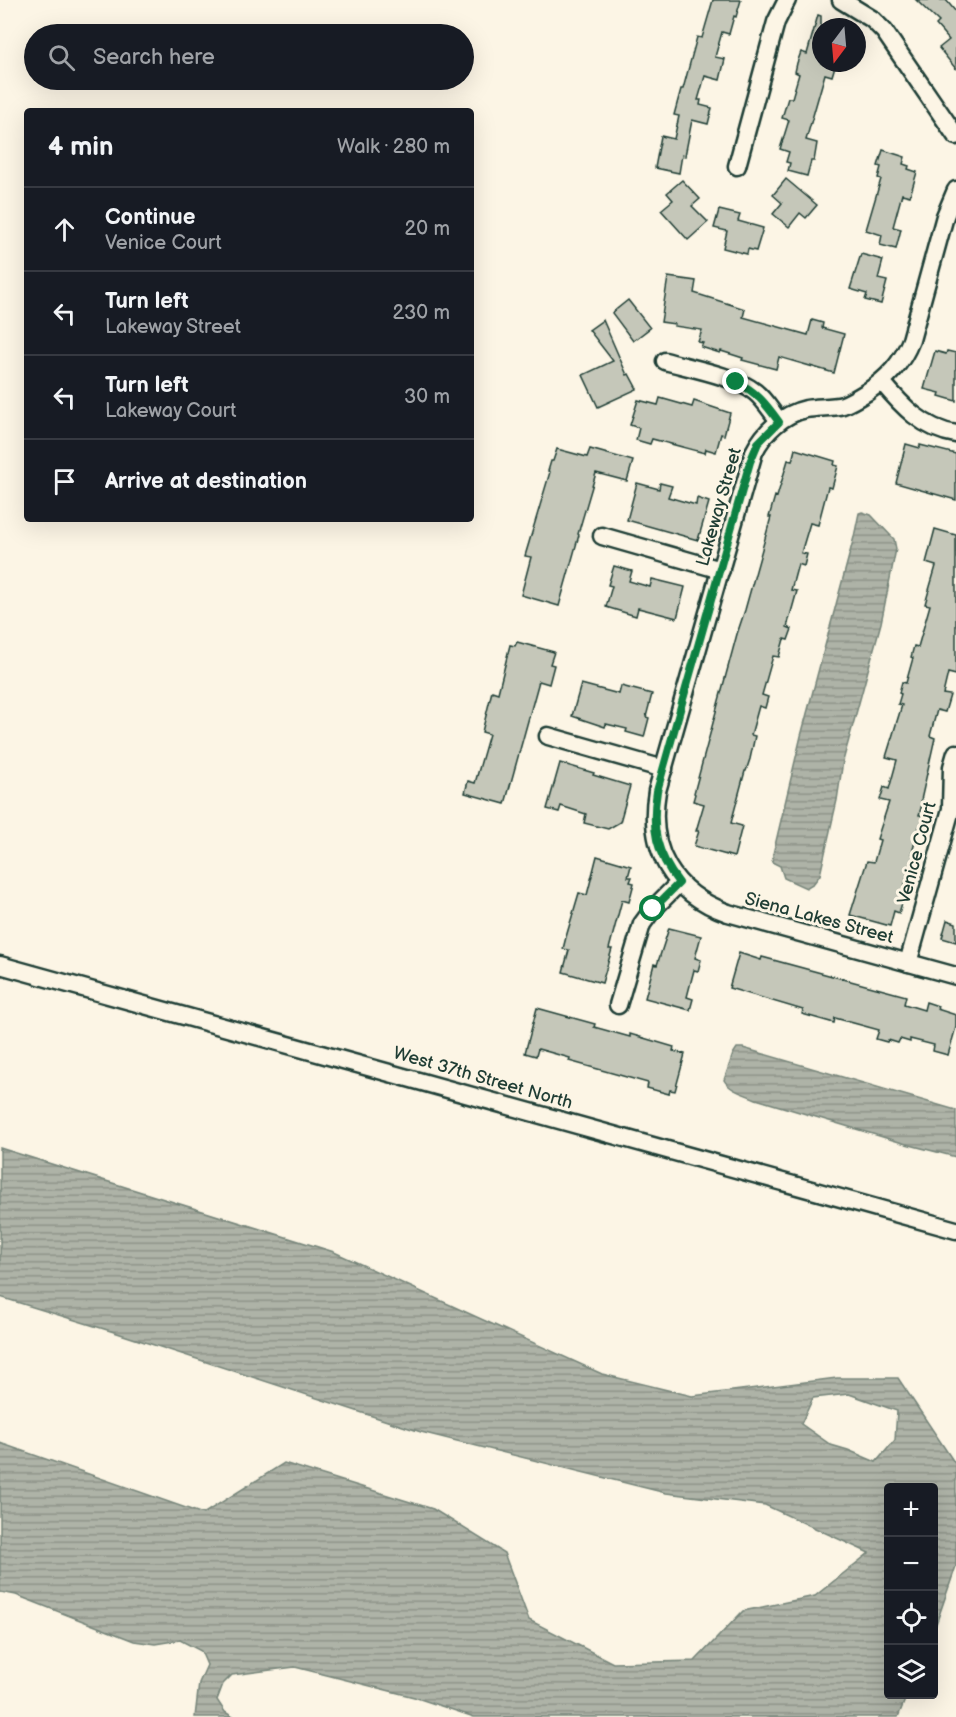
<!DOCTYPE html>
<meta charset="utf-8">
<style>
body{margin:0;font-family:"Balsamiq Sans",sans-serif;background:#20242c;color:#f1f3f6}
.controls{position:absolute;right:18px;bottom:18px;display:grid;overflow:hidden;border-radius:6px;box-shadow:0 6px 24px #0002}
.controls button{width:54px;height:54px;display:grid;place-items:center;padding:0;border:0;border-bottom:2px solid #363941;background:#171b24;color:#f1f3f6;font:30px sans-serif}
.compass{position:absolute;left:812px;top:18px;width:54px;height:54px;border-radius:50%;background:#171b24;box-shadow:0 6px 24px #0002;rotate:196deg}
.stop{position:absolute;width:18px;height:18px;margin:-14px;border:4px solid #0b8043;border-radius:50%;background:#fff}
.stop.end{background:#0b8043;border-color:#fff;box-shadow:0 2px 6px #0008}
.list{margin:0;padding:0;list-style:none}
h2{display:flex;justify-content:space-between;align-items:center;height:78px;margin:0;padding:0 24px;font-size:26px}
h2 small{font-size:20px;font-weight:400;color:#9ea1a6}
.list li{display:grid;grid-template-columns:39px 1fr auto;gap:18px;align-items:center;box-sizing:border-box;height:84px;padding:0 24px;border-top:2px solid #363941}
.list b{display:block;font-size:22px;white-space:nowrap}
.list p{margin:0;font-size:20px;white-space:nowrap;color:#9ea1a6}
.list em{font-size:20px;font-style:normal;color:#9ea1a6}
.icon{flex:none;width:33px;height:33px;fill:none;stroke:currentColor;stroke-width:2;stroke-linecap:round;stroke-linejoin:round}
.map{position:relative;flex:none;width:956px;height:1717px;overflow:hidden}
.search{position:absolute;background:#171b24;box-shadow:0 6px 24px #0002;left:24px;top:24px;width:450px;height:66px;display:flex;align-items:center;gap:15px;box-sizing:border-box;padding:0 21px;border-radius:33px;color:#9ea1a6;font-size:22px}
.panel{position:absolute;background:#171b24;box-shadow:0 6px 24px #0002;left:24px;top:108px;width:450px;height:414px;border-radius:6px}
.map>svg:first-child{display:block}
.water{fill:url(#water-rules);stroke:#758479;stroke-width:1.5;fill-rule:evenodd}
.building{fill:#c5c7b9;stroke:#1f3d34;stroke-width:1.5}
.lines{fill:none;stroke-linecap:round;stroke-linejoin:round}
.minor-casing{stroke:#1f3d34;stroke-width:21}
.minor{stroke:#fcf5e5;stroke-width:16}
.route{stroke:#0b8043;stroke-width:8}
.labels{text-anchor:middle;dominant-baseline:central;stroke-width:6;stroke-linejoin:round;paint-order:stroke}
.street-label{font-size:18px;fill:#1f3d34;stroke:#fcf5e5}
</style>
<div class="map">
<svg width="956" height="1717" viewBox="0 0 956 1717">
<defs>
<pattern id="water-rules" width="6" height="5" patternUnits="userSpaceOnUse" patternTransform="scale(1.5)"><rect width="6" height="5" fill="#aeb3a7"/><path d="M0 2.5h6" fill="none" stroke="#8d9389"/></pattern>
</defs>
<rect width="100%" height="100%" fill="#fcf5e5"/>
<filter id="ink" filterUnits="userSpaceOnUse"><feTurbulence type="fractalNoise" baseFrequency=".0167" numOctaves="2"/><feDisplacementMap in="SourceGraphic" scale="12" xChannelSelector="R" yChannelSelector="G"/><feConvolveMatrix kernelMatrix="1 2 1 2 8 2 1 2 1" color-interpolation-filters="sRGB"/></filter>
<g filter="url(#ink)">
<g class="water">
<path d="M862,512L871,515L894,539L896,549L881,623L843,761L837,800L820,875L814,883L806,888L784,878L780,866L772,862L773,854L801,736L854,537L859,513Z"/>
<path d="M737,1048H743L956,1110V1157L906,1144L756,1099C745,1094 730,1091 724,1080L733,1054Z"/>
<path d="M0,1148L334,1252L602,1374L692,1396L837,1378H898L956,1465V1566L934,1630V1488H888V1694L907,1695L898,1717H474L414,1697L295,1667L232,1675L223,1684L217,1700L225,1712L233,1717H195L199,1683L207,1665L201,1651L180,1640L155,1644L134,1641L16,1595L0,1592V1443L203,1514L284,1463L433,1509L504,1553L529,1620L613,1663L695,1661L743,1611L815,1596L869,1553L765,1505L666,1493L421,1432L114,1332L0,1297ZM849,1394L897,1411L895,1440L876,1462L848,1450L831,1445L801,1424L813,1398Z"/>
</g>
<g class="building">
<path d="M713,0H741L736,17L734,16L729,34L722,32L715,57L725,59L720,80L705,76L698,100H701L700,105L712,108L708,124L692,120L685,156L682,155L679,173L655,168L661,136L674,139L679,116L674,115L681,89H683L697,37L702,38Z"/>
<path d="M916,0H946L956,12V69L939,48L949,40L936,25L939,22Z"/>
<path d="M818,15L821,16V63H836L832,76L825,74L806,140L817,143L814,161H811L807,176L788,171L790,163L786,162L789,152L780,149L789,120L782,118L788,98H792L799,74L795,72L797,63L801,52L807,54Z"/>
<path d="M883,150L905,157L903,164L909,166L908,169L917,172L910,196L902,194L893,227L901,229L896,249L880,245L882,235L866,230L881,179L878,178L881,167L878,166Z"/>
<path d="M786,179L817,205L806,218L800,213L789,227L773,214L782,203L773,195Z"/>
<path d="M682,180L700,199L692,206L708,222L688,240L661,210L673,200L667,193Z"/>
<path d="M719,210L740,215L738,221L763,228L756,251L748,249L747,254L723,248L727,231L714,228Z"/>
<path d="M861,254L883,260L878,279L887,281L881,304L865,300L867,294L850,289Z"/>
<path d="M668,277L696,281L694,293L745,309L743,317L808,335L812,320L823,323L822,328L844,334L834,373L779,357L776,369L742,360L743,358L721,351L720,353L701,347L703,343L698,342L702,330L674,326L675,324L661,322Z"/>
<path d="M628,300L650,328L633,341L612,313Z"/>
<path d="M603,320L627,375L629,374L637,389L598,407L583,375L613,361L589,330Z"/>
<path d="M935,351L946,354L947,351L956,353V401L939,396L940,393L924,389Z"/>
<path d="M660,398L692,407L694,401L730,413L724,435L721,434L716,452L706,449L705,453L652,439L650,444L636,440L639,428L630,425L638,400L658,405Z"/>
<path d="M906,444L920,448V445L956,454V500L896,483Z"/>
<path d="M557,449L587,457L590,449L633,461L627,481L596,473L578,534L579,535L559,606L521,595L531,557L525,556L550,472L548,471L551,461H553Z"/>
<path d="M795,449L835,461L834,465L838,466L832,488L828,487L818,525L810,523L801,553L807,554L804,566L798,564L791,590L797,591L787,627L792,629L788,640L784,639L779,657L773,656L762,695L768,697L765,708L759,706L751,735L755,736L750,759L746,771H745L731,823L742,826L734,857L694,846L699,831H696L704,804L693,801L695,794L694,793L737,634L745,610L771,517H769L775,496L777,497L788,460L792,461Z"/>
<path d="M637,483L659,489L660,483L672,486L668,497L696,505L697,498L709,502L698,540L627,520Z"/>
<path d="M935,529L956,535V675L948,673L943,694L950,695L945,712L937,710L930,736L935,738L921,800L923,801L919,815L925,816L922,827H919L912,853L916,854L913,865H910L903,892L905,893L899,913L894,911L890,926L850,915L867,861L874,862L880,840L877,839L889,802L880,800L884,787L889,789L897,760L886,757L902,705L898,704L901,694L899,693L902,682L906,683L913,658L911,657L914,646L918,647L930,605L925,604L936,566L926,563Z"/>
<path d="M614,566L632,571L629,581L650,587L652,579L685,587L677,618L638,608L636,616L606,607L612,586L608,585Z"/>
<path d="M517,642L554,652L550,664L554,665L549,684L539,681L505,804L465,793L468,781L475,783L489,734L482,732L492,691L498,693L510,645L515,646Z"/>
<path d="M581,684L619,694L621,686L652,694L646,717L649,718L644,737L626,732L627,729L606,724L605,727L572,716Z"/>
<path d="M560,763L594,773L593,775L630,786L620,822L608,829L584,823L586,814L561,806L559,812L547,809Z"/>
<path d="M597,856L631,866L628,877H632L630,882L634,883L629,902L622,900L609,949H612L602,983L563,972L569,950L563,949L566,937L579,893L587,895Z"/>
<path d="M947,920L956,923V942L942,938Z"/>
<path d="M669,928L701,936L695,958L701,960L698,971L694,970L687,997L693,999L690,1010L645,998L654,964L657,965Z"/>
<path d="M739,953L761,960L762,957L906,996L904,1004L924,1010L926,1002L938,1006L937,1009L956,1015V1027L948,1055L933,1051L934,1045L910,1039V1042L900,1039L898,1043L888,1040L887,1042L876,1039L879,1030L835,1018L834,1023L802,1014L803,1010L729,988Z"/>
<path d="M537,1008L595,1024L594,1027L630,1037V1034L674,1047L673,1051L685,1054L675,1091L670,1090L669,1094L647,1088L648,1083L569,1061L570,1058L538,1049L536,1056L525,1053Z"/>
</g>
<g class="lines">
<defs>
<g id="minor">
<path d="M841,0L872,19L884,31L956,136"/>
<path d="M737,166L776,22L787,0"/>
<path d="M956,190L945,216L911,340C902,363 888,378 867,392C859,397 851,402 843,405C831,408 818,407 806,409C783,414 764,432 754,452L657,791C647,850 672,893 728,913L956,976"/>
<path d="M665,361C690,368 735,376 755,392C765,400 771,411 779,421"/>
<path d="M882,382C902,406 923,429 956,434"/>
<path d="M602,536L721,570"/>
<path d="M548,736L664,769"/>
<path d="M908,963L951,809L952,767L956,753"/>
<path d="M0,965L956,1230"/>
<path d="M618,1005L642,924L653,909L679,883"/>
</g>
</defs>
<use href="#minor" class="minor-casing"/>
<use href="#minor" class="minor"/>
</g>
</g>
<g class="lines" filter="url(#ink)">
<path class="route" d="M653,909L679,883C656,853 651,829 657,791L750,462L758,443L779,422C766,404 756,391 736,382"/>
</g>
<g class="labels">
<g class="street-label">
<text transform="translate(719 507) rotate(-74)">Lakeway Street</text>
<text transform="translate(917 853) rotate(-75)">Venice Court</text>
<text transform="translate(819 918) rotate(15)">Siena Lakes Street</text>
<text transform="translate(483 1078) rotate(16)">West 37th Street North</text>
</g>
</g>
</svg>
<div class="controls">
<button>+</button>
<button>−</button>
<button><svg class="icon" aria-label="locate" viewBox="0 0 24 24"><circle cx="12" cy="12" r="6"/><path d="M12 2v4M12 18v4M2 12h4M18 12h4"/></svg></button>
<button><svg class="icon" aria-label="layers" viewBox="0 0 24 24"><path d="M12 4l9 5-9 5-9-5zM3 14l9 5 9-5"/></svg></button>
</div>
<svg class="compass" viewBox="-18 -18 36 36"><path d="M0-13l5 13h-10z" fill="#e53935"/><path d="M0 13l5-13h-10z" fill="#9ea1a6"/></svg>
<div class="stop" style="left:653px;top:909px"></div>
<div class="stop end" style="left:736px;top:382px"></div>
<div class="search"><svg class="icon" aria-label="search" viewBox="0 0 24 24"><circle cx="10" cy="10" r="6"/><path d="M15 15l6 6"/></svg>Search here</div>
<section class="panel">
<h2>4 min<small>Walk · 280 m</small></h2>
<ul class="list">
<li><svg class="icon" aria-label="ahead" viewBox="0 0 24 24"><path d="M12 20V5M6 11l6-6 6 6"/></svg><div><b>Continue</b><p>Venice Court</p></div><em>20 m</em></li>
<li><svg class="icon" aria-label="left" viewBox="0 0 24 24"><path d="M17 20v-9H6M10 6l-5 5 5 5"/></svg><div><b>Turn left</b><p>Lakeway Street</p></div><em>230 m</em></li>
<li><svg class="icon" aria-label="left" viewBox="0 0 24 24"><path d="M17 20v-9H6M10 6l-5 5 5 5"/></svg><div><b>Turn left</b><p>Lakeway Court</p></div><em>30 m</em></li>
<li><svg class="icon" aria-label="arrive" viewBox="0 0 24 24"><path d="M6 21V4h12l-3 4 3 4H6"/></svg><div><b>Arrive at destination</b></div></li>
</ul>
</section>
</div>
